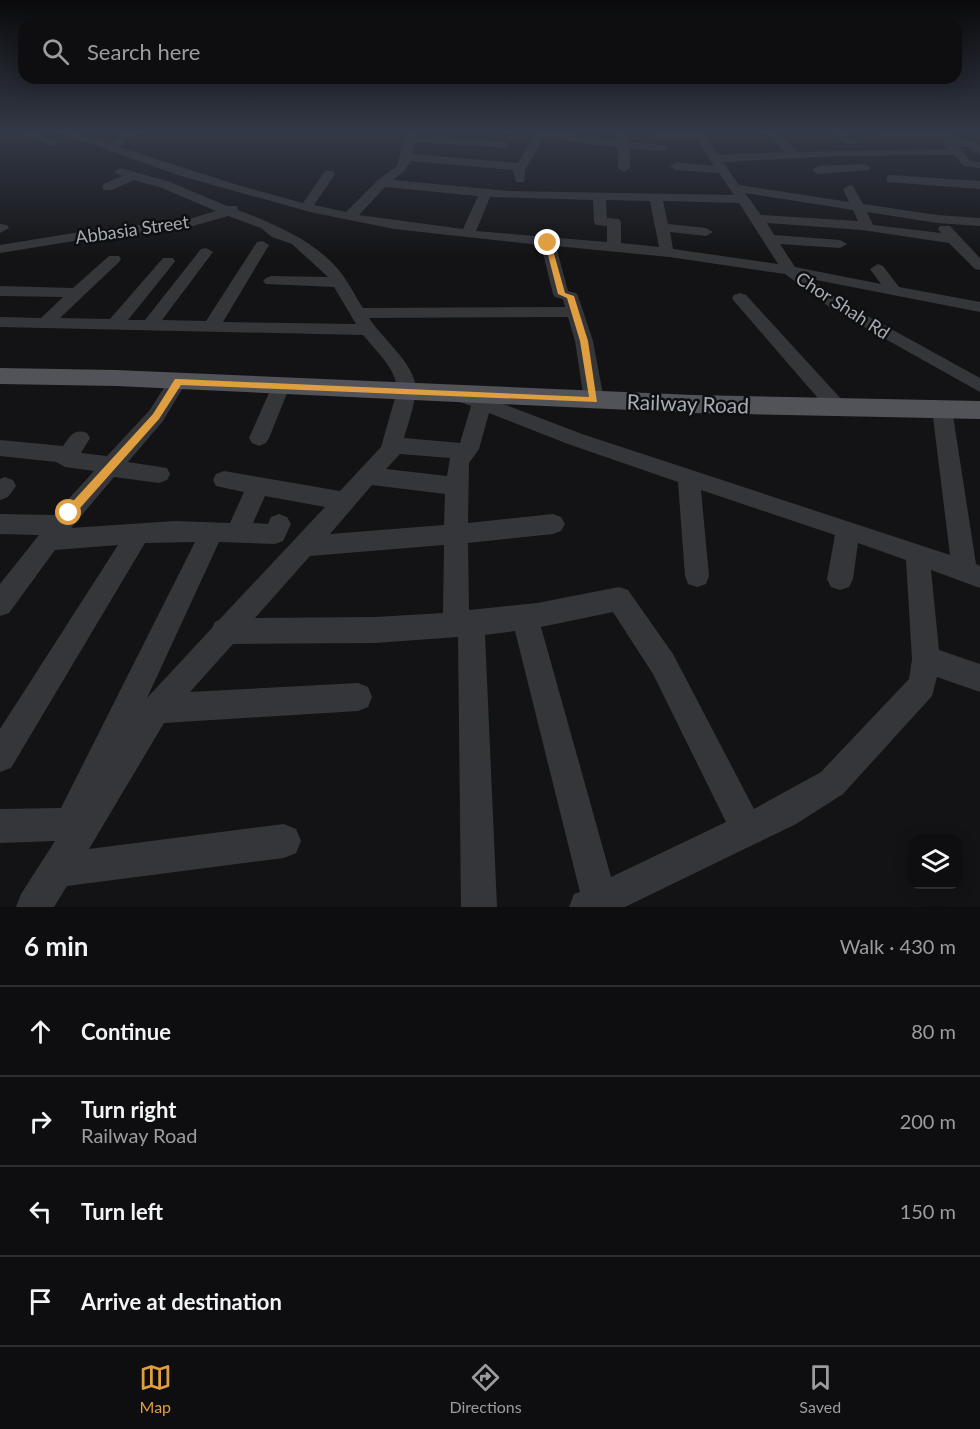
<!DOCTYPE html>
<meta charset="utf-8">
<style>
body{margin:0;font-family:Lato,sans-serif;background:#171719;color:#f1f3f6}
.controls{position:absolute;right:18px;bottom:18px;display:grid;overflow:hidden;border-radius:12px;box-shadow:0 3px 15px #0003}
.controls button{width:54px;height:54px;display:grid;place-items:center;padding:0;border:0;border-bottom:2px solid #2e2e30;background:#0e0e10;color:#f1f3f6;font:30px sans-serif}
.stop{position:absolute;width:18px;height:18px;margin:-14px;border:4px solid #df9f41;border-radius:50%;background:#fff}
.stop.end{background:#df9f41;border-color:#fff;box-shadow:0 2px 6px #0008}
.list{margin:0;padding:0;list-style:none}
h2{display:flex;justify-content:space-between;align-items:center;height:78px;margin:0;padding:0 24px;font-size:26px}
h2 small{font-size:20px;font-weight:400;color:#9b9c9f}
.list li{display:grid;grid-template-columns:39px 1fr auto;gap:18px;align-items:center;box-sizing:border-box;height:90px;padding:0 24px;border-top:2px solid #2e2e30}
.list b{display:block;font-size:22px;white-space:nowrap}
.list p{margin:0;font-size:20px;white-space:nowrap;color:#9b9c9f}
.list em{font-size:20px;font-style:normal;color:#9b9c9f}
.icon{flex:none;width:33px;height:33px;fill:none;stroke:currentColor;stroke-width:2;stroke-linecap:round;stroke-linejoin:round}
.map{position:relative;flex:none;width:980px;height:907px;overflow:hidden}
.search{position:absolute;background:#0e0e10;box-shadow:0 3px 15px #0003;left:18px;right:18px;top:18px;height:66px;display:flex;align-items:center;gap:15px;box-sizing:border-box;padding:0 21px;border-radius:18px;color:#9b9c9f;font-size:22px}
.sheet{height:438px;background:#0e0e10}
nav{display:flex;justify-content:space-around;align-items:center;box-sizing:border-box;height:84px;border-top:2px solid #2e2e30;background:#0e0e10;font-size:16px;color:#9b9c9f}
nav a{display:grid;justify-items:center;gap:3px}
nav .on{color:#df9f41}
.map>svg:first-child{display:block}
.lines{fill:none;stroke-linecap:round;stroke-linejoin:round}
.minor{fill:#353639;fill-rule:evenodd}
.major{fill:#515358;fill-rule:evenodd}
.route{fill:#df9f41}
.labels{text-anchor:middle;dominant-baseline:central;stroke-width:5;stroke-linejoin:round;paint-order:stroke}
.far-street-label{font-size:18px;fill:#a6abb4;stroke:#0e0f10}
.street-label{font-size:21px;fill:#a6abb4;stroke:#0e0f10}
</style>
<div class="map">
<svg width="980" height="907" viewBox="0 0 980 907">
<rect width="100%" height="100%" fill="#131315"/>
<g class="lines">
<g class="minor">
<path d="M29,132L57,141L58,143L53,146L21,135Z"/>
<path d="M58,132H75L109,144L126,132H139L119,147L231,183L303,203L325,171H333L335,174L314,205L346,212L378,180L397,166L404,138L408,132H419L417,135L505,142L510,145L505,148L414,142L412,154L518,163L537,132H563L618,141L617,132H627L629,142L662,145L668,148L662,151L630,148V168L624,172L618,168V147L587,144L546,135L525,170L524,182H516L513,170L411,161L405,170L393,180L509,191L734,195L719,173L676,170L670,166L676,162L714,166L696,139H661L657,138V134L702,132L718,155L785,152L765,132H777L798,152L947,149L942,143L947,140L943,137H880L876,136V132H951L960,140L976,142L980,146V155L969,147H958L971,161L980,162V168L964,166L954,155L838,156L723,162L739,185L849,202L843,189L849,185L853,186L863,204L937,215L980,218V226L937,223L867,212L873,225L941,233L938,229L940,226H950L980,258V270L975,269L949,243L862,230L767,223L774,235L840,240L847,244L840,248L780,244L795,267L881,284L870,269L878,264L883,266L899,287L980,302V312L811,279L844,303L980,378V392L832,309L785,274L669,257L556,246L568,291L576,293L578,296L593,341L604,400L601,405L594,407L587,405L584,400L575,341L568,317L369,318C381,337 411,361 415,383C418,396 408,424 404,438L460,443L471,406L449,398L446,393L449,388L456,386L582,434L950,555L932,409L935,404L942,402L949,404L952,409L976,564L980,566V588L931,570L939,650L980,664V692L937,677L932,696L843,794L796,824L625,907H569L574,894L580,892L515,631L485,635L497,907H461L458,637L375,643L233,644L190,692L358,683L368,687L372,697L368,707L358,711L164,723L89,849L284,824L296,829L301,841L296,853L284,858L67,886L54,907H16L21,894L55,841L0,843V809L61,808L195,542L145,543L11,768L0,772V729L118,545L55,550L9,613L0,616V584L39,535L0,534V514L54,515L94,471L65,467L56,462L0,456V440L63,446C70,436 74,428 87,433L90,438L81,453L107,456L149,411L171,377L178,375L185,377L187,381L163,421L128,462L167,468L170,474L167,480L159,483L114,477L71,528L175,521L230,523L244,492L216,486L213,480L216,474L224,471L340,491L381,447L397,391C397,369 376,351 363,335L0,327V317L41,318L63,297L0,296V286L73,288L109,256H119L121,259L119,262L60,318L110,319L163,258H173L175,261L173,264L128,320H145L201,249L206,248L213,252L162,320L206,321L257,242L262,241L269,245L223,322L356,324L334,287L266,284L263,281L266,278L271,276L328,277L292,244L272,237L261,228L228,216L186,228L92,238L0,253V245L92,230L186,220L216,211L162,188L134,180L112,190H104L102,187L104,184L122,176L114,172L120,168L170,182L227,206H237L238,210C272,223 318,242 341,273C349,283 355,296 363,308L565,307L563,299L555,297L553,294L541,245L394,229L310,212L181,176ZM385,187L478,196L463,229L359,215ZM745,193L853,210L858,221L761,215ZM490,197L593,200L594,222L596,225L607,226V242L476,231ZM606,200L650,201L659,247L621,243V222L619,219L607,218ZM663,201L739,203L778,264L673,249L670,232L706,236L713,232L706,228L668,224ZM489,413L568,444L678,482L685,576L688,584L697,587L706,584L709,576L701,490L835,535L827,579L831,587L840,590L849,587L853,579L858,543L906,560L912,659L909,679L821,772L754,809L673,654L628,590L619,587L537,603L469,610L468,543L553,534L561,531L565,524L561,517L553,514L468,523L469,463L479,449ZM400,454L450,458L447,476L386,469ZM372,485L445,494L444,525L330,534ZM265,496L325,507L219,620L215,622L212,628L147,698L219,542L275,544L283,541L291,524L287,517L279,514L271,517L268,524L253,523ZM444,545L443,613L375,617L255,618L310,556ZM613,612L653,674L726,822L611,877L541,627Z"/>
<path d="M832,132H844L850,138L860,141C850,149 840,141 832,132Z"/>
<path d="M865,164L869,166V170L818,174L812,170L818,166Z"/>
<path d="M891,175L980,181V189L887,182V176Z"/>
<path d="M0,224L7,225L9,228L0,233Z"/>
<path d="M740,293L746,295L843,401L846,406L843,411L836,413L829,411L734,301L732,298L734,295Z"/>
<path d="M281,380L288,381L290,386L269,438L266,443L259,446L252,443L249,438L272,386L274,381Z"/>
<path d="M5,477L13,480L16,486L8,497L0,500V479Z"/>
</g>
<path class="major" d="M0,368L116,370L694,395L980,401V419L694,413L116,386L0,384Z"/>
</g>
<linearGradient id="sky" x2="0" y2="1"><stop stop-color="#0a0a0c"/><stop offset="0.51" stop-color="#333946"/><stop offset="1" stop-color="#333946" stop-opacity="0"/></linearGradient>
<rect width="980" height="259" fill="url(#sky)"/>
<path class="route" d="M548,241L551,243L565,293L574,296L588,341L597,402L181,385L159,419L73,516H65V510L153,414L175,379H178L589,397L580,341L567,298L558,294L545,243Z"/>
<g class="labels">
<g class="far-street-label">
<text transform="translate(132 229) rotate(-8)">Abbasia Street</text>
<text transform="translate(843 305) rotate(33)">Chor Shah Rd</text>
</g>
<g class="street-label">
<text transform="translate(688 403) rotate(2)">Railway Road</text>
</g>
</g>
</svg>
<div class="controls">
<button><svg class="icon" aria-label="layers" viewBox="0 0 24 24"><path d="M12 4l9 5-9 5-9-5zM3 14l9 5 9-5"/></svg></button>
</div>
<div class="stop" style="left:69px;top:513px"></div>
<div class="stop end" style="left:548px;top:243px"></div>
<div class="search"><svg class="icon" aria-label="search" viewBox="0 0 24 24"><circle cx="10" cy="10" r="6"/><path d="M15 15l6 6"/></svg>Search here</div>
</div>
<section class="sheet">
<h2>6 min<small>Walk · 430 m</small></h2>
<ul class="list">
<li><svg class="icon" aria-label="ahead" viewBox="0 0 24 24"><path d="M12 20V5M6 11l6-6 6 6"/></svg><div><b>Continue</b></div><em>80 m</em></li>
<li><svg class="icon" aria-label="right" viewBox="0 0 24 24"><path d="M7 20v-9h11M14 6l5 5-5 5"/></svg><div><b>Turn right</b><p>Railway Road</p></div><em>200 m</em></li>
<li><svg class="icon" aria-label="left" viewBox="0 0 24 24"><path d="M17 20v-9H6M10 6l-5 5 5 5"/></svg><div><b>Turn left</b></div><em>150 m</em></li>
<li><svg class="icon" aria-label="arrive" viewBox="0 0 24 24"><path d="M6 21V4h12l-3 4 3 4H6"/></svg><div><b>Arrive at destination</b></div></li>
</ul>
</section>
<nav>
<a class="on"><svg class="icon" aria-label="map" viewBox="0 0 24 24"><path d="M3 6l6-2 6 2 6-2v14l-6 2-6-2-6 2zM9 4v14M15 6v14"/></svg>Map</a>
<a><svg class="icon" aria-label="directions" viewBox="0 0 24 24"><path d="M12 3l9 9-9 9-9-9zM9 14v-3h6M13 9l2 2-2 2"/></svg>Directions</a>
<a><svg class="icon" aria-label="saved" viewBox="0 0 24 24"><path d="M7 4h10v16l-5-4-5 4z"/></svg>Saved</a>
</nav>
